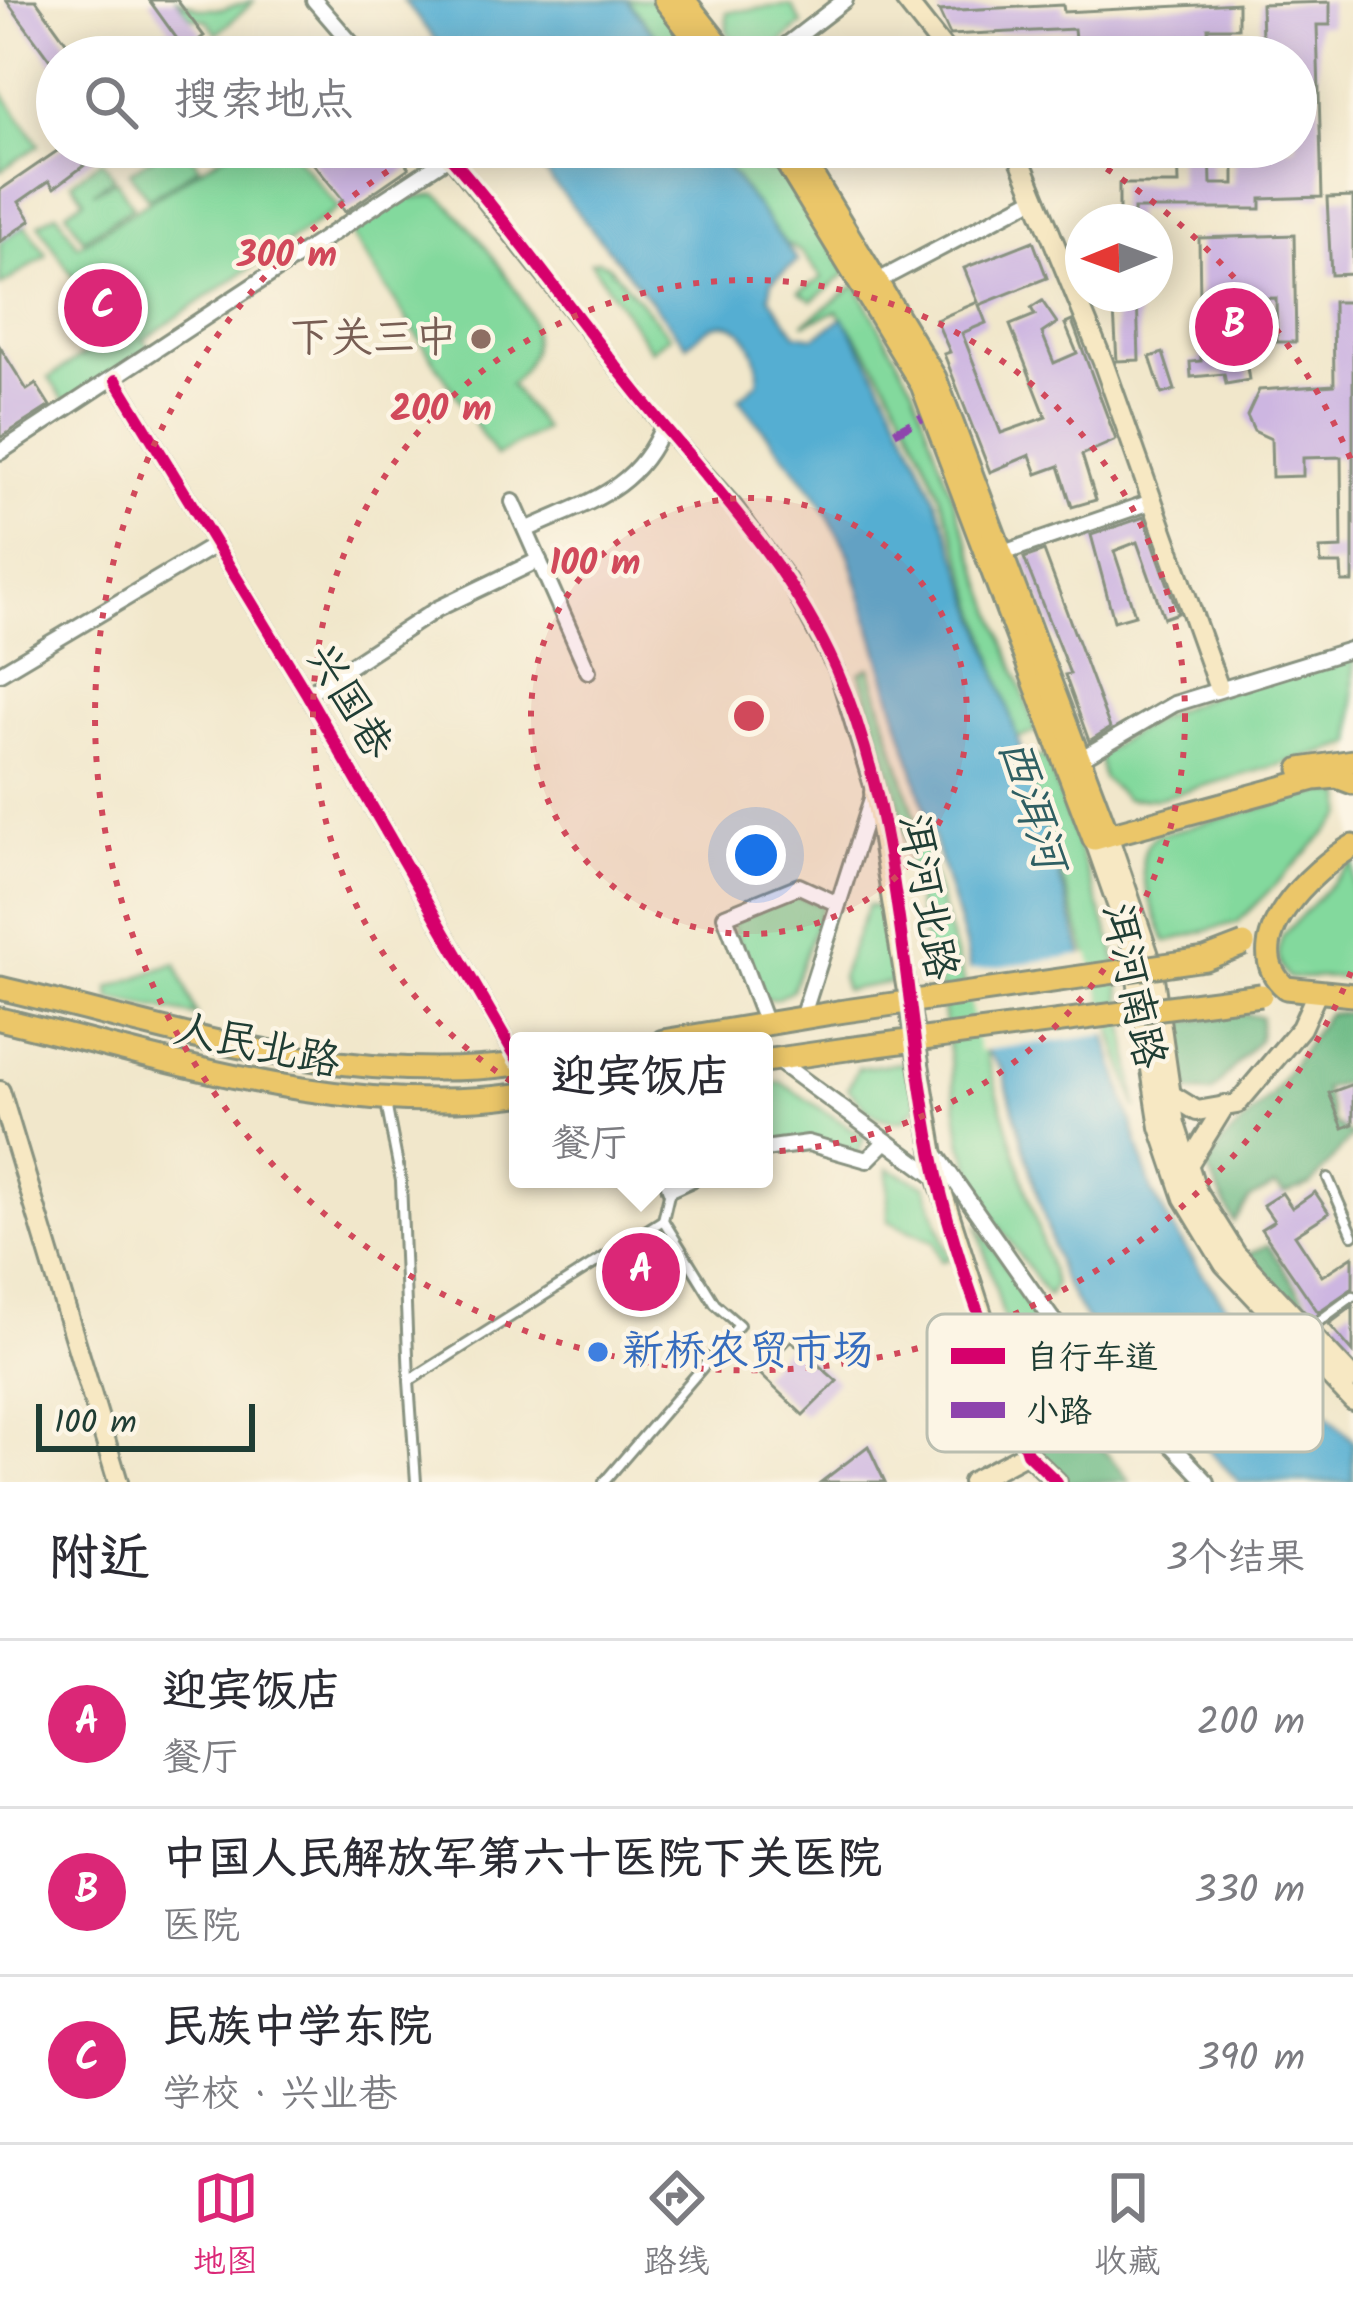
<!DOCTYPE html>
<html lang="zh">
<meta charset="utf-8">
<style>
body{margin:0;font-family:Kalam,"LXGW WenKai TC",sans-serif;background:#f2f2f3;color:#2b2b33}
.compass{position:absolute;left:1065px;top:204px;width:108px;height:108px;border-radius:50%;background:#fff;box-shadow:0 6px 30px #0003;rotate:269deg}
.scale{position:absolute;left:36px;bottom:30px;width:219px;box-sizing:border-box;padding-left:12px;border:6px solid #1f3d34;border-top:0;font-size:33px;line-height:42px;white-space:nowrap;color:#1f3d34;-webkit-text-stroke:9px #fcf5e5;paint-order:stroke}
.you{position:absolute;left:756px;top:855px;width:42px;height:42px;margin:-30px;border:9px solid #fff;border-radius:50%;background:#1a73e8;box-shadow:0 0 0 18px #1a73e833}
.badge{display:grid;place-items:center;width:78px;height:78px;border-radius:50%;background:#db2777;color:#fff;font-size:39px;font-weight:700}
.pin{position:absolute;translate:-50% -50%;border:6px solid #fff;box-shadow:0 3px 12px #0006}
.popup{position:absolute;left:509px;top:1032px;width:264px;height:156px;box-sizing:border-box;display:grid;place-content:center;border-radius:12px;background:#fff;filter:drop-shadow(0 3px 9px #0005);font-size:39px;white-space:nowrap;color:#7c7c81}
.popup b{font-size:45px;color:#2b2b33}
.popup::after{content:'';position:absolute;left:50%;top:100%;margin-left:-24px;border:24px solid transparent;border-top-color:#fff}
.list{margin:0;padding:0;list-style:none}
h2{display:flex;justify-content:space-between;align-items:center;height:156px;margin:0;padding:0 48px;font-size:51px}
h2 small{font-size:39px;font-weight:400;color:#7c7c81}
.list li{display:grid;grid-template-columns:78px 1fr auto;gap:36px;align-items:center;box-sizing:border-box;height:168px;padding:0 48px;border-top:3px solid #e1e1e2}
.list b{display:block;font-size:45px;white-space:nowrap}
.list p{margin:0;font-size:39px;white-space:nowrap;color:#7c7c81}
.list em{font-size:39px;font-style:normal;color:#7c7c81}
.icon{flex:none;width:66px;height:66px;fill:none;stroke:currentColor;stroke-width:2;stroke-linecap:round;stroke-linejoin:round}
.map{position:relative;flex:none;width:1353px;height:1482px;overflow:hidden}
.search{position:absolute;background:#fff;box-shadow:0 6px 30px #0003;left:36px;right:36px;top:36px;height:132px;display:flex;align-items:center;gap:30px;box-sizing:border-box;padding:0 42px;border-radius:66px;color:#7c7c81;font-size:45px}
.sheet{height:660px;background:#fff}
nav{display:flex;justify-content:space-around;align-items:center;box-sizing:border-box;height:168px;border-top:3px solid #e1e1e2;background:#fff;font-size:33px;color:#7c7c81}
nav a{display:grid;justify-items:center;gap:6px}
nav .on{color:#db2777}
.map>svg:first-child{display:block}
.green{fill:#83d99d;stroke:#518b68;stroke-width:3}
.forest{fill:#6ab984;stroke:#447b5c;stroke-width:3}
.water{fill:#54aed2;stroke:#3a7683;stroke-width:3}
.pier{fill:#f1e7cb}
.building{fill:#cdb6e1}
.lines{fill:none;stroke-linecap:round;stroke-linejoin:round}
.lane-casing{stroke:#889280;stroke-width:14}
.street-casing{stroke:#889280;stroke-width:20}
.secondary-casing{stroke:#889280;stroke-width:24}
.primary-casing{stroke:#889280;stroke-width:27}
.lane{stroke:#fff;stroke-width:8}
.street{stroke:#fff;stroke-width:14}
.secondary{stroke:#f7e8c3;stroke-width:18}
.primary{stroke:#ebc669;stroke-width:21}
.primary-bridge-casing{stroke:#889280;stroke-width:27;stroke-linecap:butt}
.primary-bridge{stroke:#ebc669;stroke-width:21}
.quiet{stroke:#8e44ad;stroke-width:9;stroke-dasharray:18 9;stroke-linecap:butt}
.cycleway-casing{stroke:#fcf5e5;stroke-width:20}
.cycleway{stroke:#d6006c;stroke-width:12}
.ring{fill:none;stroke:#d1495b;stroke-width:6;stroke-dasharray:6 12}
.education-dot{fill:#8d6e63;stroke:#fcf5e5;stroke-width:4.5}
.shop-dot{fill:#3f7fe0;stroke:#fcf5e5;stroke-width:4.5}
.labels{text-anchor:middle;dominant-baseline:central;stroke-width:9;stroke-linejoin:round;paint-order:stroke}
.education-label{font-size:42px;fill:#785e54;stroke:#fcf5e5;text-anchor:end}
.street-label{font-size:42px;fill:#1f3d34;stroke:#fcf5e5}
.shop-label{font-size:42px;fill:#366cbe;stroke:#fcf5e5;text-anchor:start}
.water-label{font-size:45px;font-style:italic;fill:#2f5f63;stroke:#fcf5e5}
.key{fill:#fcf5e5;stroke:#babeb0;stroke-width:3}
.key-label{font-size:33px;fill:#1f3d34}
.centre{fill:#d1495b;stroke:#fcf5e5;stroke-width:6}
.ring-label{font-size:36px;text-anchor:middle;font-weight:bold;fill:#d1495b;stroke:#fcf5e5;stroke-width:9;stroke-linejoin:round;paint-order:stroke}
</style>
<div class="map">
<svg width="1353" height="1482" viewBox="0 0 1353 1482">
<rect width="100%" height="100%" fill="#fcf5e5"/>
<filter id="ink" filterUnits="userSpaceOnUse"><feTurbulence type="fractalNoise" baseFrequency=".00833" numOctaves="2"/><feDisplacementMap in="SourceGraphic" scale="24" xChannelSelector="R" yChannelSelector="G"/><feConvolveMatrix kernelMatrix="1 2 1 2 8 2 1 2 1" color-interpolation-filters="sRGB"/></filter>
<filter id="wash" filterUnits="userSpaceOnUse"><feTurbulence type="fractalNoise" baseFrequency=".004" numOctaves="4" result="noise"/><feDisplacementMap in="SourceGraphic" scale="48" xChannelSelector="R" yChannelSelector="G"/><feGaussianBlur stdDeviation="2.7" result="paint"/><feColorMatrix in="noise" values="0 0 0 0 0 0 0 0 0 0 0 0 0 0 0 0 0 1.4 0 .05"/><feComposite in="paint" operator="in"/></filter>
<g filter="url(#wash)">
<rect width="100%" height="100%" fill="#f1e7cb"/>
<g class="green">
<path d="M177,0L200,9H223L255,0L217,34L207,20L190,17Z"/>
<path d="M627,0H655L699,57H665V47Z"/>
<path d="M791,5L802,24L778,45L747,51L727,33V12Z"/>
<path d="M0,88L39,145L0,171Z"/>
<path d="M169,147H186L199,167L148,199L130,172Z"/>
<path d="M236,147H288L339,208L143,340L150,347L65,402L49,378L102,342L118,348L39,224L57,213L78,246Z"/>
<path d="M712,147H749L769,172L782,167L847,273L812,301L799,292L822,278L803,253L785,243Z"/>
<path d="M102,160L114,177L93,193L116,180L133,207L83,239L66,211L84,200L72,182Z"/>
<path d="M437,195C462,211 527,297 532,325C537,351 528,368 510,384L544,429L496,456L351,234L398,200Z"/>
<path d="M25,225L47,255L0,286V242Z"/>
<path d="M598,260L609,266L670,336L651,350L591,262Z"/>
<path d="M856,285L913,387L1037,732L1017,738C973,595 935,429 837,311L803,324Z"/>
<path d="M1353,654V744L1160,798L1126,799L1103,778L1099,756C1172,698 1266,679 1353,654Z"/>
<path d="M870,667L1055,1285L1048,1296L990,1213L962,1144L936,959L926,950L897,793L860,673Z"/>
<path d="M1046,756L1114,949L1137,1109L1024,760Z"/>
<path d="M1325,791L1344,795V815L1238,922L1166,942C1155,909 1126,862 1155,836Z"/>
<path d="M1353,861V977L1289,978C1277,966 1277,950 1283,935Z"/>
<path d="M787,893L823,905L792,990L776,999H761L729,918Z"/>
<path d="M868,905L884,909L899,981L845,990L841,977Z"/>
<path d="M176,963L197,1016L111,999L109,988Z"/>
<path d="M913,1062L917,1105L904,1120C877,1125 864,1107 848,1088L858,1068Z"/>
<path d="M780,1082L864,1137L857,1159C818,1156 802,1139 764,1141V1086Z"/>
<path d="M888,1168L926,1186L949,1259L941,1261L934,1242L888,1221Z"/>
<path d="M977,1224L1040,1317L1023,1331L1043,1362L1019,1371Z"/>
</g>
<g class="forest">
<path d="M1239,1013L1261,1017L1259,1039L1211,1093L1191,1092L1184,1085L1177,1023Z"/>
<path d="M1328,1013H1353V1080L1324,1089L1334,1123L1352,1136L1311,1185L1285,1194L1275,1186L1250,1199L1234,1222L1207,1167L1222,1143L1272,1095Z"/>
<path d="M1268,1245L1310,1307L1299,1316L1248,1254Z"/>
<path d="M1040,1378C1067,1417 1103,1444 1130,1482H1065L1034,1448L1015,1384Z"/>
</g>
<g class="water">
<path d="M403,0H627L665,48V57H450Z"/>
<path d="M524,147H712L798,261L772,281L769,297L796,334L815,337L843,318C927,449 971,590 1017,737C1064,888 1107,1040 1152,1192C1210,1300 1268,1355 1353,1441V1482H1239L1084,1317L1061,1276L1002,1069L984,1048L965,943L849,554L815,493L739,399L758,382C761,361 747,321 720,324C708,325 696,338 687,345Z"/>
</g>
<path class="pier" d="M1089,954L1112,1034L979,1051L964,971Z"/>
<g id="blocks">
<g class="building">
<path d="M6,0H36L77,57H57V70Z"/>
<path d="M149,0H177L204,36L185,50Z"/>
<path d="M1330,2V25H1317L1322,197L1261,199V209H1134V222H1119V184H1179L1178,147H1210L1211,184H1234V147H1296V57H1232V40L1262,39L1261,4Z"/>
<path d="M1238,3V28H1208L1209,57H1153V36L1106,37V57H1077L1074,29L950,35L939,11L1063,5L1064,12Z"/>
<path d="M63,147H109L54,188L49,181L19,202L31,220L0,242V190Z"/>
<path d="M300,147H393L409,168L345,212L339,203L343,200Z"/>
<path d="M1353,197V274L1331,275L1327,198Z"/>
<path d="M1294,235L1296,342H1277L1276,298L1235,299L1236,356L1245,355L1249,380L1226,384L1224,374L1191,377L1190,362L1201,361L1199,238Z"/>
<path d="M1033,241L1047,278L979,305L986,323L962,333L1001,433L1046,417L1010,325L1035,315L1031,308L1042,301L1057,323L1042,333L1054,363L1077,353L1065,324L1072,321L1116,440L1082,455L1096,500L1072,507L1059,466L1037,474L1030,455L990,472L944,354L950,352L936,320L978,302L964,268Z"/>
<path d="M1113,294H1137L1139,360L1117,361Z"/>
<path d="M1333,302H1353V582H1342L1341,564H1321L1320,549L1342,548L1341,457L1303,458V476L1272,477L1271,439L1254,431L1247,416L1259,390L1334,385Z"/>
<path d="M0,347L27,390L36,384L50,406L0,438Z"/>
<path d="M1163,353L1175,390L1162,394L1150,357Z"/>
<path d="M1144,517L1178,613L1164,618L1137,542L1114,551L1135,615L1114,621L1091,535Z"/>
<path d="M1044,551L1110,728L1089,741L1065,675L1070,674L1024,558Z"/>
<path d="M1353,1084V1124L1343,1128L1329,1093Z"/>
<path d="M1315,1192L1329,1213L1295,1235L1322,1276L1353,1256V1288L1318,1312L1261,1229L1274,1221L1263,1205L1282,1193L1292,1208Z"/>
<path d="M1353,1306V1352L1329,1324Z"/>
<path d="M1040,1322L1059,1347L1045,1357L1027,1331Z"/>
<path d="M791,1341L837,1381L803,1415L760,1374Z"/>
<path d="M868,1446L885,1482H821Z"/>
</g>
</g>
</g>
<g filter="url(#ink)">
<use href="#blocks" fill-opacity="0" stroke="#889280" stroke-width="3"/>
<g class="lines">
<defs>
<g id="lane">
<path d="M386,1103L401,1181L409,1380"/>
<path d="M1328,1178L1353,1235"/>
<path d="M1307,1330L1353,1296"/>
<path d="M416,1482L409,1381L663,1220"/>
<path d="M604,1482L739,1325L715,1304L663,1220L670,1190"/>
</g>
<g id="street">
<path d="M314,0L363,57"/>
<path d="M771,57L845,0"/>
<path d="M442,147L663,426L734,506L788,580L837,671L874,792L802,1018"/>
<path d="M878,281L1037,197"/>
<path d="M116,380L307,694L518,1060"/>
<path d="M0,452L450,156"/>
<path d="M513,502L588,671"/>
<path d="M526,530C585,502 636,493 663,426"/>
<path d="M1003,553L1154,501"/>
<path d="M0,673L215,545"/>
<path d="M307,694L437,609L539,560"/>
<path d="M1080,759L1174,704L1353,649"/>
<path d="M766,1024L725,916L799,886L838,904"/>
<path d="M775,1059L938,1179"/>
<path d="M764,1149L808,1143L867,1160L886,1141"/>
<path d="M936,1154L1051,1318L1207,1482"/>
<path d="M668,1179L670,1189L692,1179"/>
</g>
<g id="secondary">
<path d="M905,0L950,57"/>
<path d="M1015,147L1103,362L1218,686"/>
<path d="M874,792L938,1179L1027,1453L1057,1482"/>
<path d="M1108,835L1152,964L1175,1124L1197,1192L1236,1254L1353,1379"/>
<path d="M1094,839L1132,947L1160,1127L1184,1198L1224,1264L1353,1401"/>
<path d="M0,1091L118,1482"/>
<path d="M1168,1093L1197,1111L1237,1104L1301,1028L1316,995"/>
<path d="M1183,1173L1225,1105"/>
<path d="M972,1482L1027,1453"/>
</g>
<g id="primary">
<path d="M665,0L709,57"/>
<path d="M684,0L729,57"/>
<path d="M777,147L922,385L1094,839L1314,779L1337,777L1353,783"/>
<path d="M795,147L935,378L1108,835"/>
<path d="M1301,769L1353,761"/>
<path d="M1353,846C1314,868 1233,943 1286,988L1353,995"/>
<path d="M0,988C171,1029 340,1087 518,1064"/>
<path d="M0,1019C171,1060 340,1118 518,1095"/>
<path d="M663,1041L838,1012"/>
<path d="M764,1061L847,1049"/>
</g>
</defs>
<use href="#lane" class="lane-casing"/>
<use href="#street" class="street-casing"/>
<use href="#secondary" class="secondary-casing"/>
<use href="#primary" class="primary-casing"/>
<use href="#lane" class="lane"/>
<use href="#street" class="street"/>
<use href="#secondary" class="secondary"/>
<use href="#primary" class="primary"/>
<defs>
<g id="primary-bridge">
<path d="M838,1012L1205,959L1244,944"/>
<path d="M847,1049L1261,995"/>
</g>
</defs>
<use href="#primary-bridge" class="primary-bridge-casing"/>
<use href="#primary-bridge" class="primary-bridge"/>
<path class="quiet" d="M895,432L922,418"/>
<defs>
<g id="cycleway">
<path d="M442,147C520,236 587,334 663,425C728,502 794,574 836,669C906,827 901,1009 937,1176C958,1270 998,1361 1027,1453L1057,1482"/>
<path d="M116,380L307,694L518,1060"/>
</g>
</defs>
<use href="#cycleway" class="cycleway-casing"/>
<use href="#cycleway" class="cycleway"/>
</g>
</g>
<circle cx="749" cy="716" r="218" fill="#d1495b" fill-opacity=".12"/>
<g class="ring">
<circle cx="749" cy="716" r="218"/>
<circle cx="749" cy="716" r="436"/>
<path d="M1351 972A654 654 0 1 1 422 150M1076 150A654 654 0 0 1 1351 460"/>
</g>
<circle class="education-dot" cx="481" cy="339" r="12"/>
<circle class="shop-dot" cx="598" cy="1352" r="12"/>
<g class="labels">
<g class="education-label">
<text x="457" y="339">下关三中</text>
</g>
<g class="street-label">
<text transform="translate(348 702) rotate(59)">兴国巷</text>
<text transform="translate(926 897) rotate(80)">洱河北路</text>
<text transform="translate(1132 986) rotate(78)">洱河南路</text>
<text transform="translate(257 1047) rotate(12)">人民北路</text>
</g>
<g class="shop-label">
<text x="622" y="1352">新桥农贸市场</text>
</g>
<g class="water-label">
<text transform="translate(1030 805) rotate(73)">西洱河</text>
</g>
</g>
<rect x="927" y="1314" width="396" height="138" rx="18" class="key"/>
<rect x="951" y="1348" width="54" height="16" fill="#d6006c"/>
<rect x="951" y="1402" width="54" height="16" fill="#8e44ad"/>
<g class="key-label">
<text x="1026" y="1368">自行车道</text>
<text x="1026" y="1422">小路</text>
</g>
<circle cx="749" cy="716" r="18" class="centre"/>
<g class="ring-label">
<text x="287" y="266">300 m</text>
<text x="441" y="420">200 m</text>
<text x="595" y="574">100 m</text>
</g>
</svg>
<svg class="compass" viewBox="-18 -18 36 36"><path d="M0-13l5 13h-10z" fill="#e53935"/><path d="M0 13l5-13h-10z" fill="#7c7c81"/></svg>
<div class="scale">100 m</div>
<div class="you"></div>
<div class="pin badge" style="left:641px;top:1272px">A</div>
<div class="popup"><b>迎宾饭店</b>餐厅</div>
<div class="pin badge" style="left:1234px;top:327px">B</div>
<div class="pin badge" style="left:103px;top:308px">C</div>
<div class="search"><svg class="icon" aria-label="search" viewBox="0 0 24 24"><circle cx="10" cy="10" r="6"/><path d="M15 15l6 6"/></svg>搜索地点</div>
</div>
<section class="sheet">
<h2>附近<small>3个结果</small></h2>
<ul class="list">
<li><span class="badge">A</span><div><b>迎宾饭店</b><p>餐厅</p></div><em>200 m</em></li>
<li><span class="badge">B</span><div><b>中国人民解放军第六十医院下关医院</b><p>医院</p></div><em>330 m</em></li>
<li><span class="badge">C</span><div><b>民族中学东院</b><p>学校 · 兴业巷</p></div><em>390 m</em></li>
</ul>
</section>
<nav>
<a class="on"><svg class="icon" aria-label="map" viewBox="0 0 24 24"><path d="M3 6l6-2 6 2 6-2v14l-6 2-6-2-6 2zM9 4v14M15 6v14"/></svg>地图</a>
<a><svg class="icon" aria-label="directions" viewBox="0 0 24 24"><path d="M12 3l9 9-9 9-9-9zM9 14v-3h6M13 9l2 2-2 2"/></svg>路线</a>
<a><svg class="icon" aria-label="saved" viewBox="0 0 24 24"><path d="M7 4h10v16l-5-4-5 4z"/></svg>收藏</a>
</nav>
